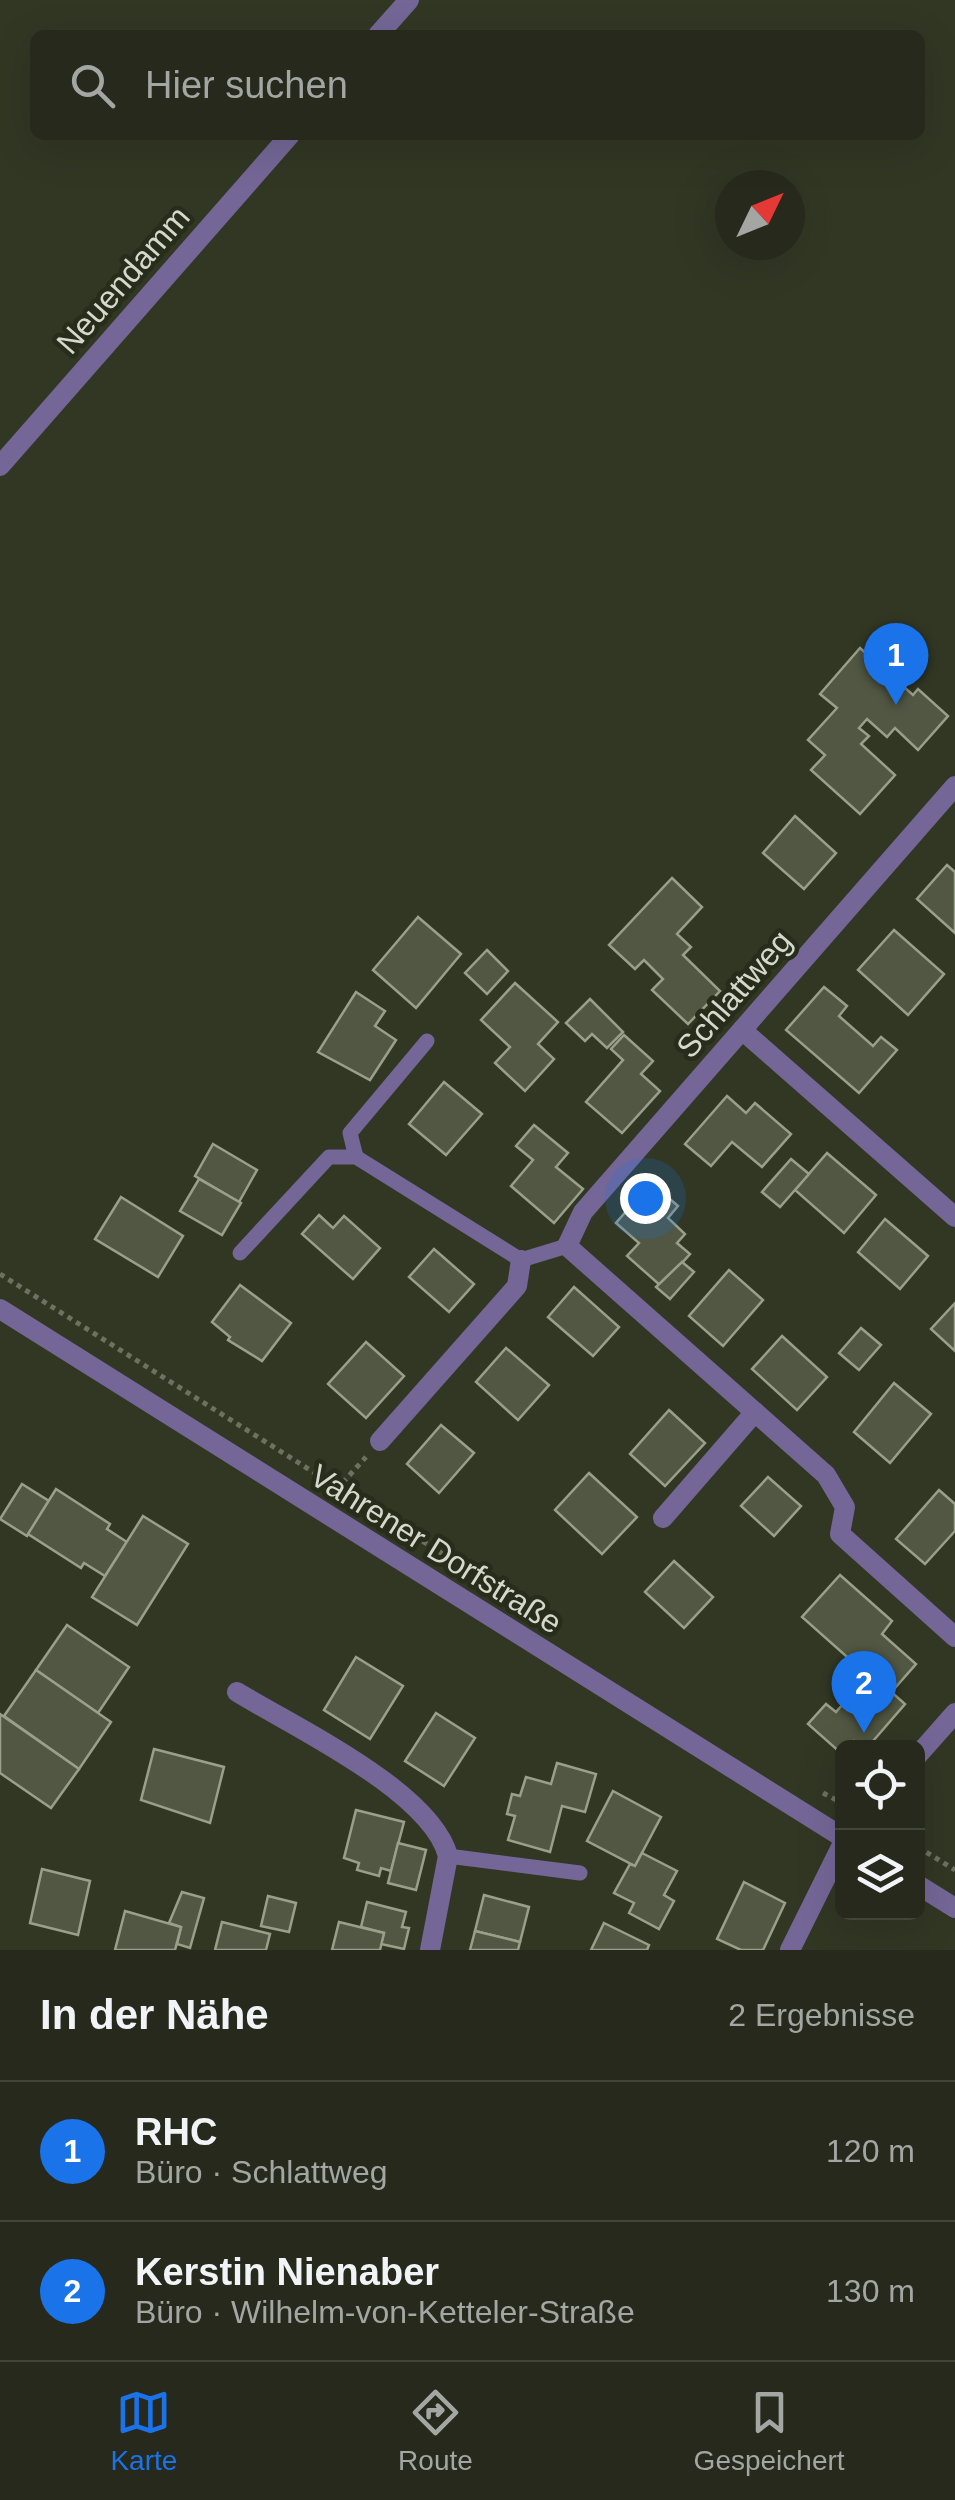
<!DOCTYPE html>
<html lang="de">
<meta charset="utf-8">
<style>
body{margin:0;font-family:Helvetica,sans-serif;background:#2e3124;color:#f1f3f6}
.controls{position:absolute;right:30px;bottom:30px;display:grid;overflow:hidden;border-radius:15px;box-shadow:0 10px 40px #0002}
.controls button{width:90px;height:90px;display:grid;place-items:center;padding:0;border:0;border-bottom:2px solid #42453a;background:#26291b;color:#f1f3f6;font:50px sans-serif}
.compass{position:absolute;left:715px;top:170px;width:90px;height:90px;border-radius:50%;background:#26291b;box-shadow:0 10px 40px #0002;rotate:47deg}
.you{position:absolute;left:645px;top:1198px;width:35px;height:35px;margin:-25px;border:8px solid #fff;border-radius:50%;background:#1a73e8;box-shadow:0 0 0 15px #1a73e833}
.badge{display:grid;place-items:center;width:65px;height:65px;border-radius:50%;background:#1a73e8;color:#fff;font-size:32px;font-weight:700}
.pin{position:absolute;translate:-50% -82px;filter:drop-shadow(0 2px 5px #0008)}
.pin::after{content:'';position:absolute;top:52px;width:35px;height:30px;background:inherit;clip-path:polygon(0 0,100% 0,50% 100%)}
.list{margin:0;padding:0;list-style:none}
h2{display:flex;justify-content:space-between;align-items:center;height:130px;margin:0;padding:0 40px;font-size:42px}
h2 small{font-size:32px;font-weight:400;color:#a4a6a3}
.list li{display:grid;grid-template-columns:65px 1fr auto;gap:30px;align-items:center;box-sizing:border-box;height:140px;padding:0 40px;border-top:2px solid #42453a}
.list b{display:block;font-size:38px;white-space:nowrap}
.list p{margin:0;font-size:32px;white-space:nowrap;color:#a4a6a3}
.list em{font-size:32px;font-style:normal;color:#a4a6a3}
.icon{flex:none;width:55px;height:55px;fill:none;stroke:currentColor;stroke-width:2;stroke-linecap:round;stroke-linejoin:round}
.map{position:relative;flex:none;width:955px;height:1950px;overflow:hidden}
.search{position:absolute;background:#26291b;box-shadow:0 10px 40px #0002;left:30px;right:30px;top:30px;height:110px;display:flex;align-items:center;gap:25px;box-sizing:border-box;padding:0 35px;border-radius:15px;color:#a4a6a3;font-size:38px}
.sheet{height:410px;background:#26291b}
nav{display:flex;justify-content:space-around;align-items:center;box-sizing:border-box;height:140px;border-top:2px solid #42453a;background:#26291b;font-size:28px;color:#a4a6a3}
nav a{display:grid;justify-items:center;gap:5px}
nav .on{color:#1a73e8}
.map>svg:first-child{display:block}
.building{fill:#515743;stroke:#99a089;stroke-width:2.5}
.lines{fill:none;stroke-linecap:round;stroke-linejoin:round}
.path{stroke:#6c7161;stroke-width:5;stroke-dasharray:5 5;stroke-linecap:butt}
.lane{stroke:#746797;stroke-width:15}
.street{stroke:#746797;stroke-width:20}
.labels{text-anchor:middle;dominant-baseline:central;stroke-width:9;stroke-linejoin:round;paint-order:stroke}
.street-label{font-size:32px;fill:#d5d9cd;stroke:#282d1b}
</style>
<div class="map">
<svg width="955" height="1950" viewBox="0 0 955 1950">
<rect width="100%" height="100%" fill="#323724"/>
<g class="building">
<path d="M860,648L913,695L918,689L948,716L918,750L895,728L887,737L867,719L859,728L869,736L861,744L895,775L860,814L811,770L825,755L808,740L837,708L820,694Z"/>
<path d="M795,816L836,853L804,889L763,853Z"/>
<path d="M947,865L955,872V933L917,899Z"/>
<path d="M672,878L702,907L677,934L691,947L683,955L720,991L688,1024L652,990L663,979L644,960L635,969L609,945Z"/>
<path d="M418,917L461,954L416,1008L373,970Z"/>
<path d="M894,930L944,974L908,1015L858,970Z"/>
<path d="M487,950L508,971L487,994L465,973Z"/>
<path d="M515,983L558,1022L538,1044L554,1059L525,1091L495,1063L510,1047L481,1020Z"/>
<path d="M824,987L847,1006L839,1016L873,1046L881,1037L897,1050L859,1093L786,1030Z"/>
<path d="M356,992L385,1011L375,1026L396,1040L370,1080L318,1052Z"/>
<path d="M590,999L623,1032L607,1048L592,1034L585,1041L566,1023Z"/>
<path d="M624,1035L653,1061L641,1074L660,1091L622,1133L586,1102L623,1060L611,1049Z"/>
<path d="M444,1082L482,1114L446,1155L409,1124Z"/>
<path d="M727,1096L746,1113L755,1103L791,1134L762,1167L732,1142L711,1166L685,1144Z"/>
<path d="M534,1125L568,1153L556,1167L583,1189L554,1223L511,1186L533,1160L516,1146Z"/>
<path d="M213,1144L257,1170L239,1202L195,1176Z"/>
<path d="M827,1153L876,1195L844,1233L795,1190Z"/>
<path d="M791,1159L809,1174L780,1207L762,1192Z"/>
<path d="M199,1179L241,1203L222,1235L180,1211Z"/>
<path d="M651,1183L678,1206L668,1218L685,1234L677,1243L690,1254L661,1286L627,1256L639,1243L616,1223Z"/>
<path d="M121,1197L183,1236L158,1277L95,1239Z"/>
<path d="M319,1215L333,1228L344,1216L380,1248L353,1279L302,1234Z"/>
<path d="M885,1219L928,1256L900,1289L858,1252Z"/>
<path d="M434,1249L474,1284L449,1312L409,1277Z"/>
<path d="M682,1262L694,1272L670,1299L656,1287Z"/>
<path d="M729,1270L763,1300L723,1346L689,1316Z"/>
<path d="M240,1285L291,1323L262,1361L228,1340L230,1337L212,1322Z"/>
<path d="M574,1287L619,1327L593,1356L548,1317Z"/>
<path d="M955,1303V1351L931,1329Z"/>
<path d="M861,1328L881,1345L859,1370L839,1353Z"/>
<path d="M782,1336L827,1377L797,1410L752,1369Z"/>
<path d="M366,1342L404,1376L366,1418L328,1384Z"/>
<path d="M506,1348L549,1385L518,1420L476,1382Z"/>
<path d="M894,1383L931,1414L890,1463L854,1432Z"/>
<path d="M669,1410L705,1443L665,1486L630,1454Z"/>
<path d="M441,1425L474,1453L439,1493L407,1464Z"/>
<path d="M589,1473L637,1517L602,1554L555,1510Z"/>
<path d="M768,1477L801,1506L774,1536L741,1506Z"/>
<path d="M22,1484L49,1501L27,1536L0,1519Z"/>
<path d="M56,1489L110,1524L107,1529L127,1542L105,1576L84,1563L81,1568L28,1534Z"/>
<path d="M939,1490L955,1504V1531L925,1564L896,1539Z"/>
<path d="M143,1516L188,1544L137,1625L92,1597Z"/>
<path d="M674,1561L713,1597L684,1628L645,1592Z"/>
<path d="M840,1575L892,1621L882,1634L916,1664L895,1688L861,1657L855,1664L802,1617Z"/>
<path d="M67,1625L129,1667L98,1713L36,1670Z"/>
<path d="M356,1657L403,1686L370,1739L324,1710Z"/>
<path d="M36,1670L111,1722L79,1769L4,1716Z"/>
<path d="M870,1673L905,1704L867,1748L854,1741L842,1748V1754L808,1724L826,1704L836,1712Z"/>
<path d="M436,1713L475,1738L444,1786L405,1761Z"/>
<path d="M0,1714L79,1769L51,1808L0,1773Z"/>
<path d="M154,1749L224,1767L210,1823L141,1800Z"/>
<path d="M557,1763L596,1774L585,1812L562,1806L550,1852L508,1840L515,1816L507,1814L512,1794L520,1796L526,1777L551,1784Z"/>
<path d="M613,1791L661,1817L635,1866L587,1841Z"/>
<path d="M356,1810L404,1822L391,1871L381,1868L379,1876L357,1870L359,1863L344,1858Z"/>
<path d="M398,1843L426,1850L416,1890L388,1883Z"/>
<path d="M642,1853L677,1871L664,1895L674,1901L659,1929L629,1913L634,1903L614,1893L630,1864L635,1866Z"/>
<path d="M42,1869L90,1881L78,1935L30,1923Z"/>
<path d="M744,1882L785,1903L763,1950H741L717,1939Z"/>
<path d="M182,1892L204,1898L190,1948L177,1944L181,1927L169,1923Z"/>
<path d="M484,1895L529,1907L520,1942L475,1931Z"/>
<path d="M268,1896L296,1903L289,1932L261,1926Z"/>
<path d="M367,1902L406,1912L402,1927L409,1928L404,1949L381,1944L384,1933L361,1927Z"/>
<path d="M125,1911L181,1927L175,1950H115Z"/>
<path d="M222,1922L270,1934L266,1950H215Z"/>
<path d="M339,1922L384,1933L380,1950H332Z"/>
<path d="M604,1923L649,1945L647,1950H591Z"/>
<path d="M475,1931L520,1942L518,1950H470Z"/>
</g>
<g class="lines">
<g class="path">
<path d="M0,1274L492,1585"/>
<path d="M336,1490L366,1457"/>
<path d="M823,1793L842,1803"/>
<path d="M918,1847L955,1870"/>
</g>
<g class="lane">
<path d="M356,1157L350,1133L427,1041"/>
<path d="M240,1253L329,1157H356L521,1260L567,1246"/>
<path d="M448,1856L580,1873"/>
</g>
<g class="street">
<path d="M378,35L409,0"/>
<path d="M0,466L290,135"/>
<path d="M955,786L583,1212L567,1246L826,1475L845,1507L840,1534L955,1637"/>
<path d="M742,1030L955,1217"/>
<path d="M0,1309L842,1837"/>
<path d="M380,1441L517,1286L521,1260"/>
<path d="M663,1518L755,1412"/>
<path d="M237,1692C294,1727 431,1791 448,1856L430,1950"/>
<path d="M918,1755L955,1713"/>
<path d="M918,1885L955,1908"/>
<path d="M790,1950L842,1845"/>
</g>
</g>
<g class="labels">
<g class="street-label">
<text transform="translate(123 280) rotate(-49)">Neuendamm</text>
<text transform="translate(734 994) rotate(-49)">Schlattweg</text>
<text transform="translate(436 1549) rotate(32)">Vahrener Dorfstraße</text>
</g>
</g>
</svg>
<div class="controls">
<button><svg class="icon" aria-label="locate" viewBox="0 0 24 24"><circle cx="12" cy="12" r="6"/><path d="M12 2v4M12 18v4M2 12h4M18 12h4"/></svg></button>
<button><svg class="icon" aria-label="layers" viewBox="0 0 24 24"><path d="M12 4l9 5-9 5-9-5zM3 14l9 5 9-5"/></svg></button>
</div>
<svg class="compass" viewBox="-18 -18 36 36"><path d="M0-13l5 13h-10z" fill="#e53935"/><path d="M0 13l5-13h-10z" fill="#a4a6a3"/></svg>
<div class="you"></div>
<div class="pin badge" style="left:896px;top:705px">1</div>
<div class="pin badge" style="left:864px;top:1733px">2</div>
<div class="search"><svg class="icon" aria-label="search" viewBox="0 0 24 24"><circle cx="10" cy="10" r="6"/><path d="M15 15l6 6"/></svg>Hier suchen</div>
</div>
<section class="sheet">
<h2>In der Nähe<small>2 Ergebnisse</small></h2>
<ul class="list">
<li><span class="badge">1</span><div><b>RHC</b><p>Büro · Schlattweg</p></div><em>120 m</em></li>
<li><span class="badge">2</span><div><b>Kerstin Nienaber</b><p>Büro · Wilhelm-von-Ketteler-Straße</p></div><em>130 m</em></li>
</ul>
</section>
<nav>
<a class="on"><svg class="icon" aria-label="map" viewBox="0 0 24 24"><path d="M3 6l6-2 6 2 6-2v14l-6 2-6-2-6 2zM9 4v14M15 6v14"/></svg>Karte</a>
<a><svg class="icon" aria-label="directions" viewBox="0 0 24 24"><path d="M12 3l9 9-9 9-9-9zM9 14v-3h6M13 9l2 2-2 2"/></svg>Route</a>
<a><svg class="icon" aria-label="saved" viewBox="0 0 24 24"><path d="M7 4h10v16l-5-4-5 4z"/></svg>Gespeichert</a>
</nav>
